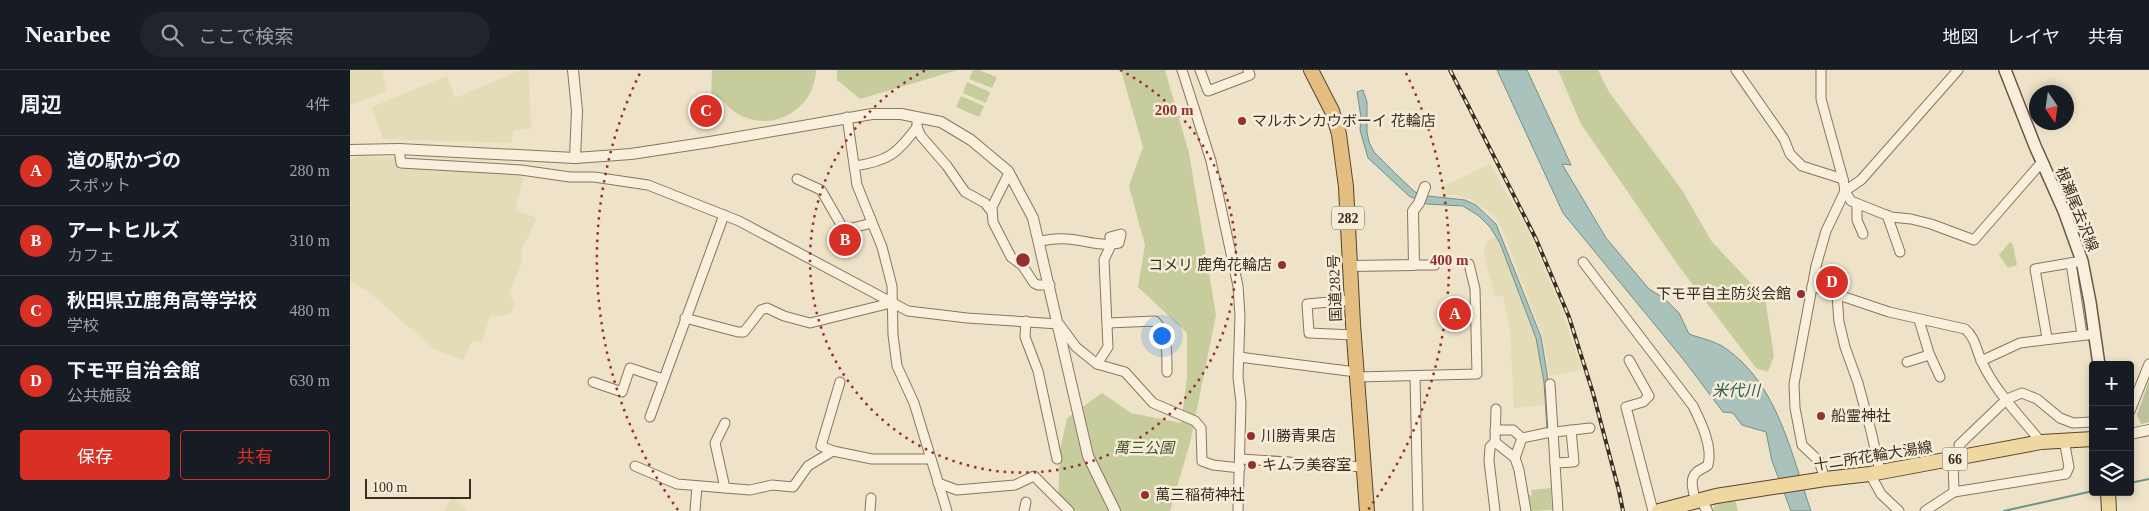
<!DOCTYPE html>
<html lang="ja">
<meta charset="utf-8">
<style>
body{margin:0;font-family:"Times New Roman","Noto Sans JP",serif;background:#20242c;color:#f1f3f6}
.controls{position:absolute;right:15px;bottom:15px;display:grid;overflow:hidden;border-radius:5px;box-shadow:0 2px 8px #0003}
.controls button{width:45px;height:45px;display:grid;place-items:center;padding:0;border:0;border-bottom:1px solid #363941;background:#171b24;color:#f1f3f6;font:25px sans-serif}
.compass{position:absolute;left:1679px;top:15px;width:45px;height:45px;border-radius:50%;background:#171b24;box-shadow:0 2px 8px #0003;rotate:167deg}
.scale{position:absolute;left:15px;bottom:12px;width:106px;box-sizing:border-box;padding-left:5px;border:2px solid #3b2d21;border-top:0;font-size:14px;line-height:18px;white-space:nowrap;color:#3b2d21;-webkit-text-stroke:4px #f5edd8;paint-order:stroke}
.you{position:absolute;left:811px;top:265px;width:18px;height:18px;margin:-12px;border:4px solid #fff;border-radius:50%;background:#1a73e8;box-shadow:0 0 0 8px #1a73e833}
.badge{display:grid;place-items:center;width:32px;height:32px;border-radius:50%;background:#d93025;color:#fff;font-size:16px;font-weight:700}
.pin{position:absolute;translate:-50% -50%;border:2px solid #fff;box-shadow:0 1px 5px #0006}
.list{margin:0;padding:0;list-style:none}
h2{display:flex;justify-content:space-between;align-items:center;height:65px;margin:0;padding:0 20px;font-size:21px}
h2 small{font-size:16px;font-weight:400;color:#9ea1a6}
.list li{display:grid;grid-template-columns:32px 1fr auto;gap:15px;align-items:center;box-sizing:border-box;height:70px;padding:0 20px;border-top:1px solid #363941}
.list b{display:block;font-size:19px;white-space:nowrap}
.list p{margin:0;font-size:16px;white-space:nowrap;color:#9ea1a6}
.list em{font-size:16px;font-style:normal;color:#9ea1a6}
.actions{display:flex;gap:10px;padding:15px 20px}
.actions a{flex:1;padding:11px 0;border:1px solid #d93025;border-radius:5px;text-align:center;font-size:18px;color:#d93025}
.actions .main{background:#d93025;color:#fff}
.icon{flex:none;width:28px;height:28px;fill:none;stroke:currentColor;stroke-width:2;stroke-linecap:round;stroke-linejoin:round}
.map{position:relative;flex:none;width:1799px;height:441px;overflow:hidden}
header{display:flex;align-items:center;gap:30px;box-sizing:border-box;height:70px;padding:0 25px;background:#171b24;border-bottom:1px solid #363941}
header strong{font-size:24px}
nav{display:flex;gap:28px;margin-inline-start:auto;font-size:18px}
.search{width:350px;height:45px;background:#20242c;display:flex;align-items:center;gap:12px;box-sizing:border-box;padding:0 18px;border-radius:28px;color:#9ea1a6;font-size:19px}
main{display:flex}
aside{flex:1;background:#171b24}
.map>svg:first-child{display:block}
.farmland{fill:#e3dcb6}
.green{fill:#c6cc9c}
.cemetery{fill:#bdc19b}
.water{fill:#a9c2bb;stroke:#709189}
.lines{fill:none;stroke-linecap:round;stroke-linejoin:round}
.stream{stroke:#709189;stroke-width:2}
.minor-casing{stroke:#8a755d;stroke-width:11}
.tertiary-casing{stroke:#8a755d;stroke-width:12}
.secondary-casing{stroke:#6c5640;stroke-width:14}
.primary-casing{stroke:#584331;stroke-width:16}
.trunk-casing{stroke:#584331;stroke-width:16}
.minor{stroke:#f8f0dc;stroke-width:9}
.tertiary{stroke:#f8f0dc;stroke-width:10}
.secondary{stroke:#f8f0dc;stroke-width:11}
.primary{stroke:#efd7a2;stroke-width:14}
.trunk{stroke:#e4bd80;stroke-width:14}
.rail-casing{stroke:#3b2d21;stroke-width:4}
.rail{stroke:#f5edd8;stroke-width:2;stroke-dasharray:5.5;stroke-linecap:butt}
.ring{fill:none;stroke:#972f2f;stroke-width:2.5;stroke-dasharray:2.5 5}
.poi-dot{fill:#972f2f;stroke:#f5edd8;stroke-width:2}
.labels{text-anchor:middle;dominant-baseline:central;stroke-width:5;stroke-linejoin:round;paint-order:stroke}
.shield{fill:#f5edd8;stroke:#736758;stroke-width:1}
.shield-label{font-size:14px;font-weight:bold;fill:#3b2d21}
.poi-label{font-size:15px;fill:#3b2d21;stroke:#f5edd8;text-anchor:start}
.street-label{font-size:15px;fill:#3b2d21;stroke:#f5edd8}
.park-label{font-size:15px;font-style:italic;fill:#4a5628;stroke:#f5edd8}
.water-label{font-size:16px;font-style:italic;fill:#305a57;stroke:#f5edd8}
.centre{fill:#972f2f;stroke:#f5edd8;stroke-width:2.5}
.ring-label{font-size:15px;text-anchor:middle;font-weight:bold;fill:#972f2f;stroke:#f5edd8;stroke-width:5;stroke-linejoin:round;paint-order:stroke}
</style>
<header>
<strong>Nearbee</strong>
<div class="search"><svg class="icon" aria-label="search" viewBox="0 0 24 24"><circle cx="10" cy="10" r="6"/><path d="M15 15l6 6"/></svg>ここで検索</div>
<nav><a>地図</a><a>レイヤ</a><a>共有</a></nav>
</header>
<main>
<aside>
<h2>周辺<small>4件</small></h2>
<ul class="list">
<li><span class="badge">A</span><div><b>道の駅かづの</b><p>スポット</p></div><em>280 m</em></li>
<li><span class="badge">B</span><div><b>アートヒルズ</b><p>カフェ</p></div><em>310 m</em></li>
<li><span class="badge">C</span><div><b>秋田県立鹿角高等学校</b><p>学校</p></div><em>480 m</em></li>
<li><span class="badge">D</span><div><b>下モ平自治会館</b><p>公共施設</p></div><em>630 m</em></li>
</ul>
<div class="actions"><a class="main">保存</a><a>共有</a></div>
</aside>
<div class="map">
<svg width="1799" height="441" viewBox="0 0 1799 441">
<rect width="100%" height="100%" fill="#eee3c8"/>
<g class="farmland">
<path d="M0,0H32L37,21L0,35Z"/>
<path d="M171,0H179L181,59L164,60L161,73L33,69L22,37L97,6L105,28Z"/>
<path d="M9,86L46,88L47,97L59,96L175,104L165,140L187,148L172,179V193L159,223L165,235L160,243L153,246L140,245L132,273L122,271L113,290L84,279L20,223L0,211V90Z"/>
<path d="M1140,94L1178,160L1212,241L1232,300L1200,306L1192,264L1153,161L1145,146L1120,129L1107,125H1093L1090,118Z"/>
<path d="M1145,167L1150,173L1186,268L1194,312L1195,335L1164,338L1160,261L1153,225L1145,227L1135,188L1134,180L1138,170Z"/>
<path d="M103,427L118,441H93Z"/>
</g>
<g class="green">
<path d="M362,0H466C465,36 429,61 394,47C384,43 377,36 370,28H361Z"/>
<path d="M487,0H608L510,29L487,10Z"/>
<path d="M623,0H629L647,7L642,18L619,9Z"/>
<path d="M771,0H815L839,83L866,245L840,373L820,441H713L708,435L710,380L717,348L752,323L781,343L831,353L837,308V263L788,217L795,175L779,116L793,77Z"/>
<path d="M1208,0H1248L1259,22L1332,120L1362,172L1415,228L1424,286L1418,302L1406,298L1328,195L1231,54Z"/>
<path d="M617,12L640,22L636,33L613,23Z"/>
<path d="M611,26L634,36L629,47L606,37Z"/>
<path d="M1660,172L1663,175L1667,195L1658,198L1649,185Z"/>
<path d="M1201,418L1202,440L1178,441L1176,426L1182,425L1181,420Z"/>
<path d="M1385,430L1388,441H1363L1365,433Z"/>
</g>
<path class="cemetery" d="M1799,311V352L1791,354L1787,345Z"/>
<g class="water">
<path d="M1147,0H1177L1221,95L1212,94L1256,168L1299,219L1315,229L1329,243L1339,264C1350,268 1365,271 1375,278C1428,314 1441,384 1461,441H1441L1422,391L1416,362L1392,355L1383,343L1373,342L1333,289L1213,143Z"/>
<path d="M1013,20L1017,32V62L1019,72L1024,82L1047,105L1065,122L1078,126L1115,130L1126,135L1146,154L1191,267L1197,303L1201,360H1197L1194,312L1186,268L1150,173L1140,157L1129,146L1113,136L1077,134L1059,126L1018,88L1010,60L1011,47L1007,22Z"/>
</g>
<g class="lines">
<g class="stream">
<path d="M1780,413L1799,409"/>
<path d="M1654,441L1743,421"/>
</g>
<defs>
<g id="minor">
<path d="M832,0L861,91L888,216L890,246L888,307L891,333L888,441"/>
<path d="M850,0L858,21L900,5L898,0"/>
<path d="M1386,0L1434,69L1440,84L1452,96L1493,109"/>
<path d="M1471,0V29L1493,109L1495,121L1501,131L1541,147L1561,149L1581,154L1624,170L1692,92"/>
<path d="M497,47L507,115L532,177L542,216L543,265L547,296L564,333L597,441"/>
<path d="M567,47V57L571,66L597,96L615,122L635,133L642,142"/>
<path d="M49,79L51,93L171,100L220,107H244L298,115L389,151L558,241L617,248L709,254L726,277L747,294L775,302L803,333L845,351L851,358L852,391L863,395L890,398"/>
<path d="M505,96C538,91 547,84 567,57"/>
<path d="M659,103L642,137L643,152L661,187L672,195L684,213L688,215H700"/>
<path d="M447,109L471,120L494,160L522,153"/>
<path d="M1507,134V150L1513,164"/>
<path d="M1537,145L1550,182"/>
<path d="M689,171C698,170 708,168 717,169C735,170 750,177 769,173L771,164L760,167L761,175L754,190L758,277L747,294"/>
<path d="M1233,192L1343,336C1351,352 1363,377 1358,395C1355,398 1350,399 1347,402C1338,409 1344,423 1346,432"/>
<path d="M1721,193L1732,265"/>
<path d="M1064,195H1085"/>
<path d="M1462,216L1539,242L1615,259C1625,267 1626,279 1631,290C1644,320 1670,346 1691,372"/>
<path d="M1487,225L1489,252L1495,277L1508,313L1521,361L1530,401"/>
<path d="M1002,230L957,234L959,263L1004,265"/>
<path d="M335,248L388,262H394L411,240L417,238L434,246L460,253L541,233"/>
<path d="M1569,250L1579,283L1590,307"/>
<path d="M676,251L675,267L688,301L707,389"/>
<path d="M758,253L805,251C818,263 817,286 817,302"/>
<path d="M1697,268L1685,199L1732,191"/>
<path d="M889,287L1006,302"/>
<path d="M1279,290L1299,326L1293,332L1276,337L1303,441"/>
<path d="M1631,291L1670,273L1745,264"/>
<path d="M1557,292L1579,285"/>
<path d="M1065,306L1068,441"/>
<path d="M1007,307L1127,304L1125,219L1119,194"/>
<path d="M243,312L272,322L280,298L313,309"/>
<path d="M1200,314L1208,441"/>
<path d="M1780,341L1799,294"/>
<path d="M300,347L374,145"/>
<path d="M375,353L365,373L375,418"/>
<path d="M1145,360H1163L1172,368"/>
<path d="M1145,372L1165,388L1169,400L1176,441"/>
<path d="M483,381L471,376L490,312"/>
<path d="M1165,388L1172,368L1196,363L1240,358"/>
<path d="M1612,388L1609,375L1657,329L1672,323L1687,329L1710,348L1723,353L1743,352"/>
<path d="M891,389L1014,397"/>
<path d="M1603,390L1604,422L1716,404L1719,397L1714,370"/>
<path d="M1205,393L1224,392L1221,360"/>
<path d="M285,396L327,414L400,420L422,415L443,417L458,396L483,381L522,389H581"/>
<path d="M1520,404L1531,424L1549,441"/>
<path d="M1475,409L1469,391L1452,375L1445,338L1444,314L1466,196L1476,161L1495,121L1511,110L1608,0"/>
<path d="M588,413L607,420L665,415L684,406L719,441"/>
<path d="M345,441L347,416"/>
<path d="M520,441L521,428"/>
<path d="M674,441L676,432"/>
<path d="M1145,441L1139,391L1140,377L1145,372L1146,339"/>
<path d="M1575,441L1604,422"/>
</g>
<g id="tertiary">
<path d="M223,0L227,41L225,88L281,84L360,72L522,44H551L591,52L621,70L658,101L683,148L738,386L765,441"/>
<path d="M0,80L49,79L225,88"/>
<path d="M1001,196L1064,195L1063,141L1069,133L1075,117"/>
<path d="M1780,364L1799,360"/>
<path d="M1352,430L1357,441"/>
</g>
<path id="secondary" d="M1655,0L1685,76L1714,141L1732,191L1740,232L1749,295"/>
<g id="primary">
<path d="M1758,422L1759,441"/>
<path d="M1309,441L1366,426L1475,409L1520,404L1691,372L1743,369"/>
</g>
<path id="trunk" d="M961,0L982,41L989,64L996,117L1003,254L1017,441"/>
</defs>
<use href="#minor" class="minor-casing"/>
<use href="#tertiary" class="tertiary-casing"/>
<use href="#secondary" class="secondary-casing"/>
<use href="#primary" class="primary-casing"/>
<use href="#trunk" class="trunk-casing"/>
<use href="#minor" class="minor"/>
<use href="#tertiary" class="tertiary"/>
<use href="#secondary" class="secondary"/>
<use href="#primary" class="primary"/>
<use href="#trunk" class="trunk"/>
<defs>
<path id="rail" d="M1100,0L1186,169L1219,247L1243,323L1269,421L1273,441"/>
</defs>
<use href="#rail" class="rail-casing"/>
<use href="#rail" class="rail"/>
</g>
<g class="ring">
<path d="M770 0A213 213 0 1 1 576 0"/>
<path d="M328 440A426 426 0 0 1 290 3M1056 3A426 426 0 0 1 1018 440"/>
</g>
<g class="poi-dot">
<circle cx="892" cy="51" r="5"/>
<circle cx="932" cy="195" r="5"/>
<circle cx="1451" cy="224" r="5"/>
<circle cx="1471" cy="346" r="5"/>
<circle cx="901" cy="366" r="5"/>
<circle cx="902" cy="395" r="5"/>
<circle cx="795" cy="425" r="5"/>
</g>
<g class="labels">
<g class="shield">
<rect x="982" y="136.5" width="32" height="23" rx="4"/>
<rect x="1592.5" y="377.5" width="25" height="23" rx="4"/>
</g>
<g class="shield-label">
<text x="998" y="148">282</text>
<text x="1605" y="389">66</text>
</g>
<g class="poi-label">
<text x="902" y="51">マルホンカウボーイ 花輪店</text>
<text x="922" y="195" text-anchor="end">コメリ 鹿角花輪店</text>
<text x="1441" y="224" text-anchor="end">下モ平自主防災会館</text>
<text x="1481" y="346">船霊神社</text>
<text x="911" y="366">川勝青果店</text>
<text x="912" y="395">キムラ美容室</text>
<text x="805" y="425">萬三稲荷神社</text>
</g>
<g class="street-label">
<text transform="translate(1727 139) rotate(68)">根瀬尾去沢線</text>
<text transform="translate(985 218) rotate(-92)">国道282号</text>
<text transform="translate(1523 386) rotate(-9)">十二所花輪大湯線</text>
</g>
<g class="park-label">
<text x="794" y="378">萬三公園</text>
</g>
<g class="water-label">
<text x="1386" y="320">米代川</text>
</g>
</g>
<circle cx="673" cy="190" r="8" class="centre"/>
<g class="ring-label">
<text x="824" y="45">200 m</text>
<text x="1099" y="195">400 m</text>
</g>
</svg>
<div class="controls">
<button>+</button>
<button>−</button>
<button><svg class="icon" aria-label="layers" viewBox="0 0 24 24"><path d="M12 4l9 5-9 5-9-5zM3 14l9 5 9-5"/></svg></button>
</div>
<svg class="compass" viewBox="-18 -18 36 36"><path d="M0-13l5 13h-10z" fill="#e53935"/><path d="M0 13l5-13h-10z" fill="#9ea1a6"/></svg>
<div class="scale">100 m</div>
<div class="you"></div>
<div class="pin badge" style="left:1105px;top:244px">A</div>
<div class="pin badge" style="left:495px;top:170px">B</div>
<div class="pin badge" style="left:356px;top:41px">C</div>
<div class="pin badge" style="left:1482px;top:212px">D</div>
</div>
</main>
